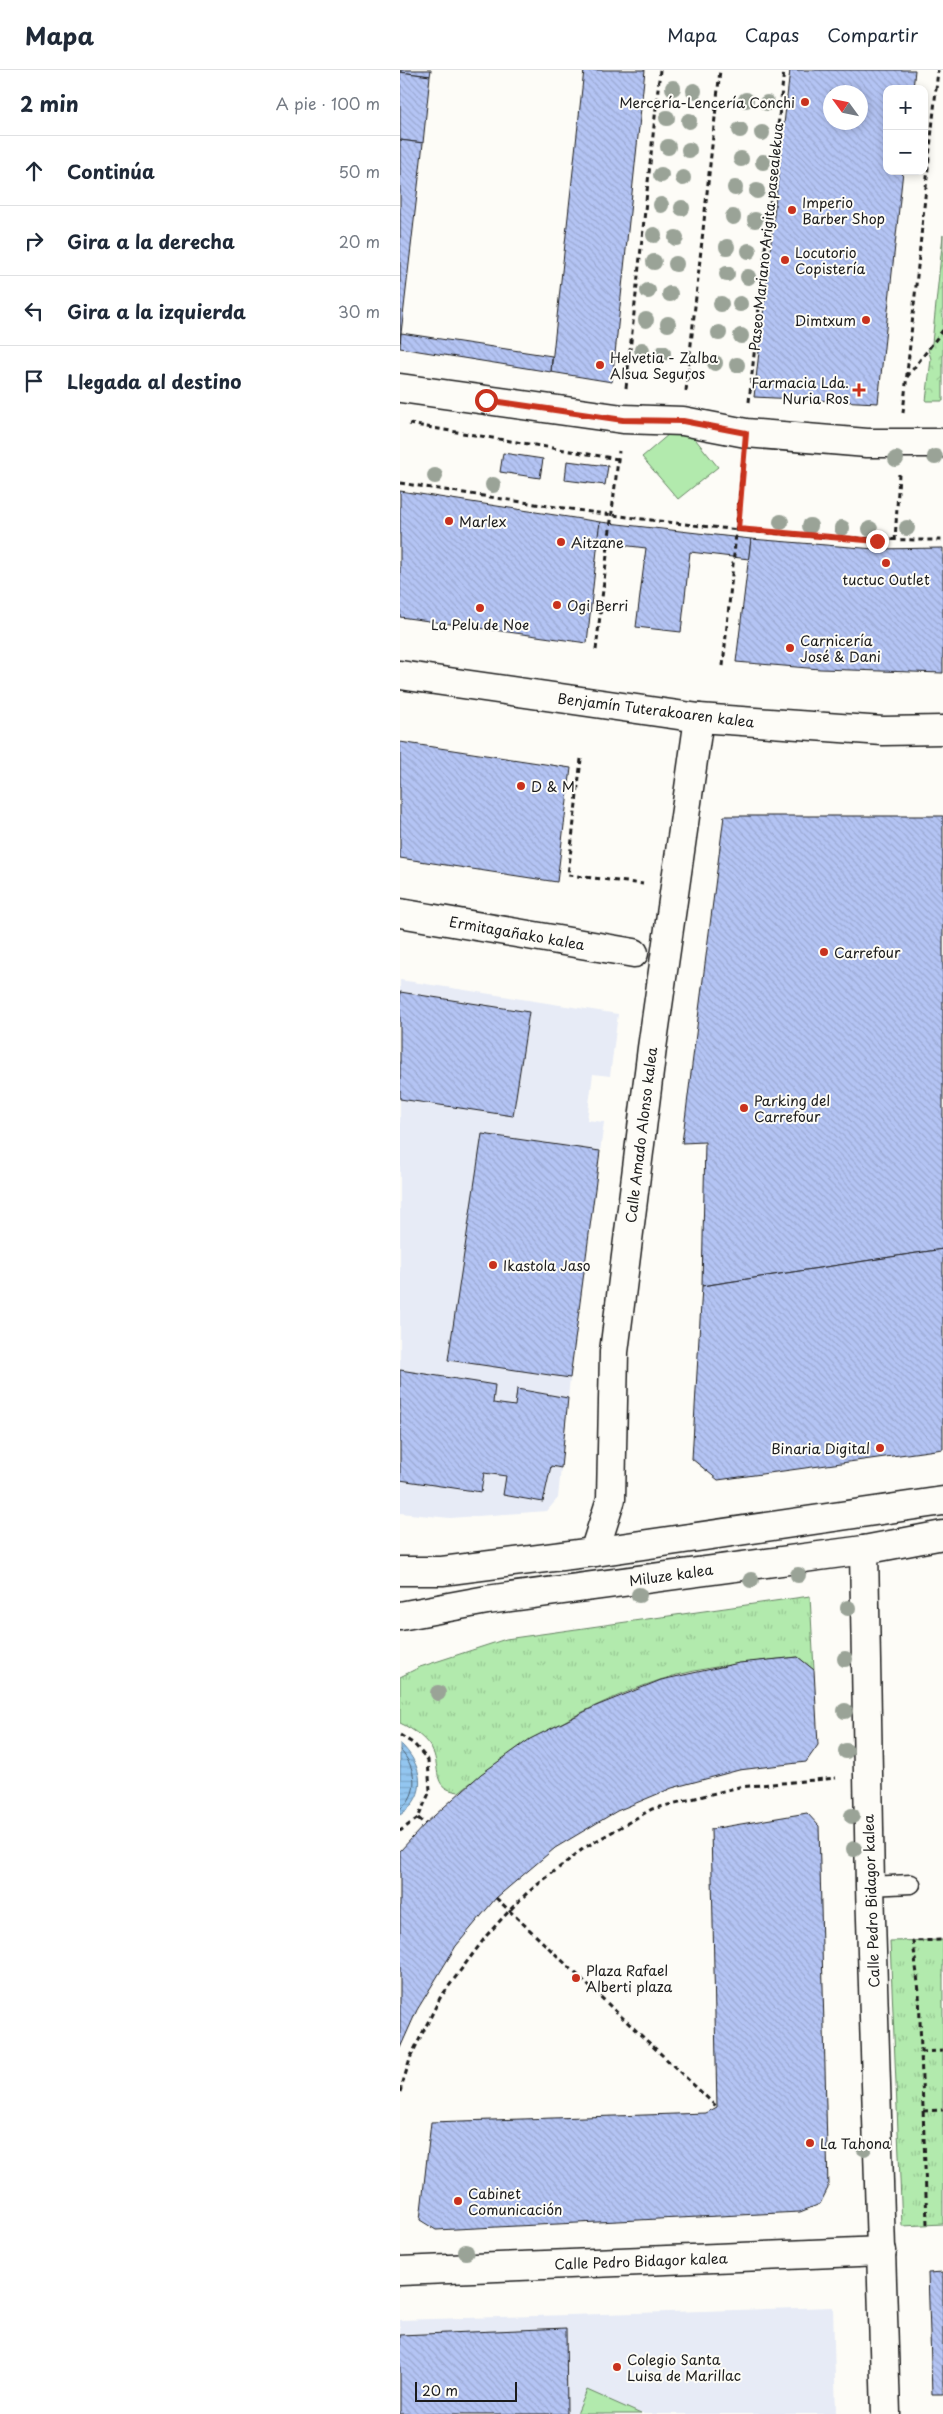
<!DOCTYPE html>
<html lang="es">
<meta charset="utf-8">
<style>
body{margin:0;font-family:"Playpen Sans",sans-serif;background:#f2f2f3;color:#1f2937}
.controls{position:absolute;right:15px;top:15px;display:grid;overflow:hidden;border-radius:10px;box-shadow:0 2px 8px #0003}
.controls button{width:45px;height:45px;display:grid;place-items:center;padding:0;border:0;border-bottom:1px solid #e0e1e3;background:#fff;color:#1f2937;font:25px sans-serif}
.compass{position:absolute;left:423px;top:15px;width:45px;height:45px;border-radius:50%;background:#fff;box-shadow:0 2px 8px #0003;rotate:303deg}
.scale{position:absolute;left:15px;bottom:12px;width:102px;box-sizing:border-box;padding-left:5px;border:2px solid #1c1c1c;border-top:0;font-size:14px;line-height:18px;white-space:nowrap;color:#1c1c1c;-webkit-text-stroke:4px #fdfcf7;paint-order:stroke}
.stop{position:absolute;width:15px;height:15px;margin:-11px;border:4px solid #c8321e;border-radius:50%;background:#fff}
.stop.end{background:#c8321e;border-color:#fff;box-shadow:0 1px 5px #0008}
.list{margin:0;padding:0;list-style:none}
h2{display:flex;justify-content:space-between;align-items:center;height:65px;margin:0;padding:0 20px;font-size:21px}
h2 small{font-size:16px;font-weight:400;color:#747a83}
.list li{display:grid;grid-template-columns:32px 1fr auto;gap:15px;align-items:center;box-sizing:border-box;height:70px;padding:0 20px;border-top:1px solid #e0e1e3}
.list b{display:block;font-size:19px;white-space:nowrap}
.list em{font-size:16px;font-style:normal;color:#747a83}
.icon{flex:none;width:28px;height:28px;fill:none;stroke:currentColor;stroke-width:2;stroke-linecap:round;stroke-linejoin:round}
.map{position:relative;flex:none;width:543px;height:2344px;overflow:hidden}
header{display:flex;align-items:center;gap:30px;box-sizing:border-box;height:70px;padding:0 25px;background:#fff;border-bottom:1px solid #e0e1e3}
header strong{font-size:24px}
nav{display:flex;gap:28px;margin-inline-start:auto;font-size:18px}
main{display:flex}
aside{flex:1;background:#fff}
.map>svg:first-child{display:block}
.built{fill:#e7ebf6}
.grass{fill:url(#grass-tufts);stroke:#678364}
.park{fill:url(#park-crowns);stroke:#678364}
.garden{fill:#b2eaad;stroke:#678364}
.water{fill:url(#water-rules);stroke:#63829b}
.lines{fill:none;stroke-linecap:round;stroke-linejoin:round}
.shore{stroke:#4c6071;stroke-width:1}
.building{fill:url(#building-back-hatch);stroke:#1c1c1c;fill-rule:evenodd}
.lane-casing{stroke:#1c1c1c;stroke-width:21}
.street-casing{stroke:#1c1c1c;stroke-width:31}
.secondary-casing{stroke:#1c1c1c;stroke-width:31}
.path{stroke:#1c1c1c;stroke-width:3;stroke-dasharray:5 4;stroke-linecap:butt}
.lane{stroke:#fdfcf7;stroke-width:18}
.street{stroke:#fdfcf7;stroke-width:28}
.secondary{stroke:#fdfcf7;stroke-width:28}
.tree{fill:#9aa397}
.route{stroke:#c8321e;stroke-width:6}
.poi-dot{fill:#c8321e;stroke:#fdfcf7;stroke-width:2}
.labels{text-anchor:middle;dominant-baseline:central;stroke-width:4;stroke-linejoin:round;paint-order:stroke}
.poi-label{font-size:14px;fill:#1c1c1c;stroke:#fdfcf7;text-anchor:start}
.street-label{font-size:14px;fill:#1c1c1c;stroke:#fdfcf7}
</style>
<header>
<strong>Mapa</strong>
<nav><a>Mapa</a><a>Capas</a><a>Compartir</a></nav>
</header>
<main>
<aside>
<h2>2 min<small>A pie · 100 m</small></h2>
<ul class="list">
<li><svg class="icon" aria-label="ahead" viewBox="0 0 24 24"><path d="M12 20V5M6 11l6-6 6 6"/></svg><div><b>Continúa</b></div><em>50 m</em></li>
<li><svg class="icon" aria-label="right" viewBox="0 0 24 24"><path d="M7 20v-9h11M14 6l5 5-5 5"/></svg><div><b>Gira a la derecha</b></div><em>20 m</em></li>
<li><svg class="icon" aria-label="left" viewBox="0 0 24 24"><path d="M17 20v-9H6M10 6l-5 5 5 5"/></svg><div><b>Gira a la izquierda</b></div><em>30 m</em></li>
<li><svg class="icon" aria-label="arrive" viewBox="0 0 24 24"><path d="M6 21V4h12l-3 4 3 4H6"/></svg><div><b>Llegada al destino</b></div></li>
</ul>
</aside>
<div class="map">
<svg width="543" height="2344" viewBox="0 0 543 2344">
<defs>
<pattern id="grass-tufts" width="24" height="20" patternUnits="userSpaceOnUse" patternTransform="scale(1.25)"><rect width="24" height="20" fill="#b2eaad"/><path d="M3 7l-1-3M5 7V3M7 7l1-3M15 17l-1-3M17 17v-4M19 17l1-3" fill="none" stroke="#98c894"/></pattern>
<pattern id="park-crowns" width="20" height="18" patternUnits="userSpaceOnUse" patternTransform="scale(1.25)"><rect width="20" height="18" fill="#b2eaad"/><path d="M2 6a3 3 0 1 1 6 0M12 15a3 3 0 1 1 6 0" fill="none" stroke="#98c894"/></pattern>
<pattern id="water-rules" width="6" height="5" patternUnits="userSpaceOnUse" patternTransform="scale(1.25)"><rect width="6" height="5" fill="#93c6f0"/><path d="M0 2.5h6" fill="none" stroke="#7eaacd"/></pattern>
<pattern id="building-back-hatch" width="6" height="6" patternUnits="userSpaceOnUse" patternTransform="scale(1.25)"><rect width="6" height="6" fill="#b4c4f4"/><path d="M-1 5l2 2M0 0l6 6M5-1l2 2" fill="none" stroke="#9aa8d1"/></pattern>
</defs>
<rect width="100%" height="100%" fill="#fdfcf7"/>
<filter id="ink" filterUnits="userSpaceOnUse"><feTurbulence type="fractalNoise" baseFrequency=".02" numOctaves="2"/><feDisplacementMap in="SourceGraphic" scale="10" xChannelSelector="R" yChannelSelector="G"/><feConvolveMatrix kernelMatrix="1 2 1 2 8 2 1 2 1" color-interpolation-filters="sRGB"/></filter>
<g filter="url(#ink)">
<g class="built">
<path d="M0,910L218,944L210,1006L193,1004L187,1050L204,1052L170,1308L158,1428L147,1441L50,1448L0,1443Z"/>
<path d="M433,2237L436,2344H0V2250Z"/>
</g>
<g class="grass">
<path d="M410,1526L414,1600L398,1587C353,1592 303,1596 260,1610C186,1635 119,1673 59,1722C33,1719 40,1703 34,1684C29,1670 13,1659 0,1653V1607L20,1597L106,1569Z"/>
<path d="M543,1870V2154L502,2156L490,1871Z"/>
</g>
<path class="park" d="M543,165V331H526L531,289L528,279L532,273Z"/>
<g class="garden">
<path d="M282,353L318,397L278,429L242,387Z"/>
<path d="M187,2320L241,2344H177Z"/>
</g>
<path class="water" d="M0,1673C22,1694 30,1725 0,1745Z"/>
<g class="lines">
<path class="shore" d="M0,1680C16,1696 21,1724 0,1739"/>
</g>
<g class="building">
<path d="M0,0H31L30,6L0,2Z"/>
<path d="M184,0H245L212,312L151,302Z"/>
<path d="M390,0H515L513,19H487V101H503L478,333L354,327ZM430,22H460V52H430Z"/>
<path d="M0,2L30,6L23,73L0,70Z"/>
<path d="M0,70L23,73L0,272Z"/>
<path d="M1,263L152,286L151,302L0,278Z"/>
<path d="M103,383L143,389L140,408L100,402Z"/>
<path d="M167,391L208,396L205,415L165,410Z"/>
<path d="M0,421L200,452L187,573L0,547Z"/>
<path d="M200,452L351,469L349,489L290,482L281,562L236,557L246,478L197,472Z"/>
<path d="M351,469L475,479L543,478V603L420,599L336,592Z"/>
<path d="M0,672L171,698L157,812L0,788Z"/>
<path d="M324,746H543V1179L302,1216L305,1072L282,1073Z"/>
<path d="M0,922L129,942L113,1046L0,1029Z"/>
<path d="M82,1064L200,1081L170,1308L48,1290Z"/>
<path d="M543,1179V1379L318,1410L292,1389L302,1216Z"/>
<path d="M0,1300L95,1315L93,1333L115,1336L117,1319L168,1328L161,1398L151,1396L143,1432L103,1425L106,1406L84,1403L81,1422L0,1410Z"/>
<path d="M398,1587L414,1600L418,1675L406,1692L339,1700L272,1718L217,1741L155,1778L96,1828L56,1876L17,1940L0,1978V1781L25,1754L81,1704L130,1669L196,1636L261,1610L339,1593Z"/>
<path d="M407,1743L419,1756L428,2118L420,2134L400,2142L36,2160L20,2150L31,2052L306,2043L317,2037L311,1759Z"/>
<path d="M543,2202V2324H532L528,2203Z"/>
<path d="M166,2258L167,2344H0V2265Z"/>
</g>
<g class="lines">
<defs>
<path id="lane" d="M470,1816L511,1814"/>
<g id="street">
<path d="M0,318L223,349L283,351L346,363L467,373H543"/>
<path d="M0,605L299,648L483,661L543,660"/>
<path d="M0,843L234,883"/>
<path d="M464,1480L470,1816L486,2344"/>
<path d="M194,1482L211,1429L214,1282L252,978L299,648"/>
<path d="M0,2201L482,2181"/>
</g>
<g id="secondary">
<path d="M0,1501H42L194,1482L543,1431"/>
<path d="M0,1546L87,1530L464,1480L543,1465"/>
</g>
</defs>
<use href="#lane" class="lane-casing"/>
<use href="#street" class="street-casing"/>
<use href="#secondary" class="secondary-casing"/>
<g class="path">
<path d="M507,307L543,260"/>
<path d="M226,318L260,0"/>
<path d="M286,321L320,0"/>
<path d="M349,332L384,0"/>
<path d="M503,343L538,0"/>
<path d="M9,354L218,389"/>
<path d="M0,413C179,441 361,471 543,470"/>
<path d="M495,471L499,404"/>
<path d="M196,580L219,381"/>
<path d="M323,596L343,393"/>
<path d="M181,689L168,805L243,814"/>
<path d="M0,1665L14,1674L28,1690L30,1721L18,1748L0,1761"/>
<path d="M18,1748L25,1754"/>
<path d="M96,1828L317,2037"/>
<path d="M521,1982L543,1981"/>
<path d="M0,2022L11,1986L40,1928L87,1865L109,1841L127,1823L184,1778L252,1739L339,1717L436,1708"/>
<path d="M523,2041L543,2040"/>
<path d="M527,2154L519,1922L513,1871L543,1870"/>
</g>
<use href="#lane" class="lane"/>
<use href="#street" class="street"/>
<use href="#secondary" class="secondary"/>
</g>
<g class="tree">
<circle cx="273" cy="18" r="8"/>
<circle cx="294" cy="21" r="8"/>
<circle cx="346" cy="30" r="8"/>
<circle cx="367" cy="33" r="8"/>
<circle cx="267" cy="48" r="8"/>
<circle cx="289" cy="51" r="8"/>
<circle cx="340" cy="60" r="8"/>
<circle cx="362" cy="63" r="8"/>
<circle cx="268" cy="77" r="8"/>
<circle cx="289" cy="80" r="8"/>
<circle cx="341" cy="89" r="8"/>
<circle cx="363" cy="92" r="8"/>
<circle cx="261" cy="105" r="8"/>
<circle cx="283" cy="108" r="8"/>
<circle cx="335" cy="118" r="8"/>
<circle cx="357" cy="121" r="8"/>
<circle cx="261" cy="135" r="8"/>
<circle cx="282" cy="138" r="8"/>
<circle cx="333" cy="147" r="8"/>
<circle cx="355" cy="150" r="8"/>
<circle cx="254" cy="165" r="8"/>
<circle cx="276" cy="168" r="8"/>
<circle cx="327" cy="177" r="8"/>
<circle cx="349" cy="181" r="8"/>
<circle cx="254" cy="192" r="8"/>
<circle cx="276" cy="194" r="8"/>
<circle cx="327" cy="204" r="8"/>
<circle cx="348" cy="207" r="8"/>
<circle cx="248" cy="221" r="8"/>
<circle cx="270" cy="224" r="8"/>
<circle cx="321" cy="234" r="8"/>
<circle cx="340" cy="234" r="8"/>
<circle cx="246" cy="250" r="8"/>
<circle cx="268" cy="254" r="8"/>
<circle cx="319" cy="263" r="8"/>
<circle cx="341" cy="266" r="8"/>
<circle cx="242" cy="280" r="8"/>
<circle cx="263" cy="283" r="8"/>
<circle cx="315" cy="293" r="8"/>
<circle cx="337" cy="295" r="8"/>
<circle cx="535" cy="387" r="8"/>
<circle cx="496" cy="389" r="8"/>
<circle cx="35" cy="406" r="8"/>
<circle cx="93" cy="415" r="8"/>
<circle cx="381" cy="452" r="8"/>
<circle cx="410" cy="456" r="8"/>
<circle cx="442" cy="458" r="8"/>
<circle cx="507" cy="458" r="8"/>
<circle cx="470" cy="459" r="8"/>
<circle cx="398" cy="1505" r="8"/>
<circle cx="351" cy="1510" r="8"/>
<circle cx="239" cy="1525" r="8"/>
<circle cx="448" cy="1538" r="8"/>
<circle cx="445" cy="1589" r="8"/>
<circle cx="38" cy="1623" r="8"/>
<circle cx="445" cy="1641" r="8"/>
<circle cx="446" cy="1681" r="8"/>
<circle cx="452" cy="1746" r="8"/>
<circle cx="454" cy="1779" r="8"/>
<circle cx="464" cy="2078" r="8"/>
<circle cx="66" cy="2182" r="8"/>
</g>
</g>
<g class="lines" filter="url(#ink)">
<path class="route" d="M86,330L223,350L283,351L346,363L338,459L477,471"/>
</g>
<g class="poi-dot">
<circle cx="405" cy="32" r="5"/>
<circle cx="392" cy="140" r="5"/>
<circle cx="385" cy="190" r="5"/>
<circle cx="466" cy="250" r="5"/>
<circle cx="200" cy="295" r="5"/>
<path d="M456.5 312.5h5v5h5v5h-5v5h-5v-5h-5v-5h5z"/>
<circle cx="49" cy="451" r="5"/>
<circle cx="161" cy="472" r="5"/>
<circle cx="486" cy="493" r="5"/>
<circle cx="157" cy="535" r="5"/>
<circle cx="80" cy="538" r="5"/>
<circle cx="390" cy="578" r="5"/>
<circle cx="121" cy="716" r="5"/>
<circle cx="424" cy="882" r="5"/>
<circle cx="344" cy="1038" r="5"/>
<circle cx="93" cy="1195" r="5"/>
<circle cx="480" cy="1378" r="5"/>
<circle cx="176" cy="1908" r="5"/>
<circle cx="410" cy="2073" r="5"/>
<circle cx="58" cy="2131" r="5"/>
<circle cx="217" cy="2297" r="5"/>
</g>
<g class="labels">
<g class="poi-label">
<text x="395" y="32" text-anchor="end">Mercería-Lencería Conchi</text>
<text x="402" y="132">Imperio<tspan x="402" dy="16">Barber Shop</tspan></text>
<text x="395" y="182">Locutorio<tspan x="395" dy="16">Copistería</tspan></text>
<text x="456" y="250" text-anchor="end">Dimtxum</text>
<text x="210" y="287">Helvetia - Zalba<tspan x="210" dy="16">Alsua Seguros</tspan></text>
<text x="449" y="312" text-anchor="end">Farmacia Lda.<tspan x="449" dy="16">Nuria Ros</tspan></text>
<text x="59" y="451">Marlex</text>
<text x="171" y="472">Aitzane</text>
<text x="486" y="509" text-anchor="middle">tuctuc Outlet</text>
<text x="167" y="535">Ogi Berri</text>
<text x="80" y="554" text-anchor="middle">La Pelu de Noe</text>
<text x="400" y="570">Carnicería<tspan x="400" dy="16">José &amp; Dani</tspan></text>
<text x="131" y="716">D &amp; M</text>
<text x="434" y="882">Carrefour</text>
<text x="354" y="1030">Parking del<tspan x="354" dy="16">Carrefour</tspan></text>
<text x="103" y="1195">Ikastola Jaso</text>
<text x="470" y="1378" text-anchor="end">Binaria Digital</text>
<text x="186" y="1900">Plaza Rafael<tspan x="186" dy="16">Alberti plaza</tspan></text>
<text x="420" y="2073">La Tahona</text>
<text x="68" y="2123">Cabinet<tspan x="68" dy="16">Comunicación</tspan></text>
<text x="227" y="2289">Colegio Santa<tspan x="227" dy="16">Luisa de Marillac</tspan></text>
</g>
<g class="street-label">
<text transform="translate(366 167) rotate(-84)">Paseo Mariano Arigita pasealekua</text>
<text transform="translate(256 640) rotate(7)">Benjamín Tuterakoaren kalea</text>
<text transform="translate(117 863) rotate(10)">Ermitagañako kalea</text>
<text transform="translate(241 1065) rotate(-83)">Calle Amado Alonso kalea</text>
<text transform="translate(271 1505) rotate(-8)">Miluze kalea</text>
<text transform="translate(471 1831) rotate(-92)">Calle Pedro Bidagor kalea</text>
<text transform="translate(241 2191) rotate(-2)">Calle Pedro Bidagor kalea</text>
</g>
</g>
</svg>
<div class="controls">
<button>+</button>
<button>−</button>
</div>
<svg class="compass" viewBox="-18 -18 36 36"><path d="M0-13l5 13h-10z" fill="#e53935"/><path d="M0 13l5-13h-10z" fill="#747a83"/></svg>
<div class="scale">20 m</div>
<div class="stop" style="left:86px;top:330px"></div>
<div class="stop end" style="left:477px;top:471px"></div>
</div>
</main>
